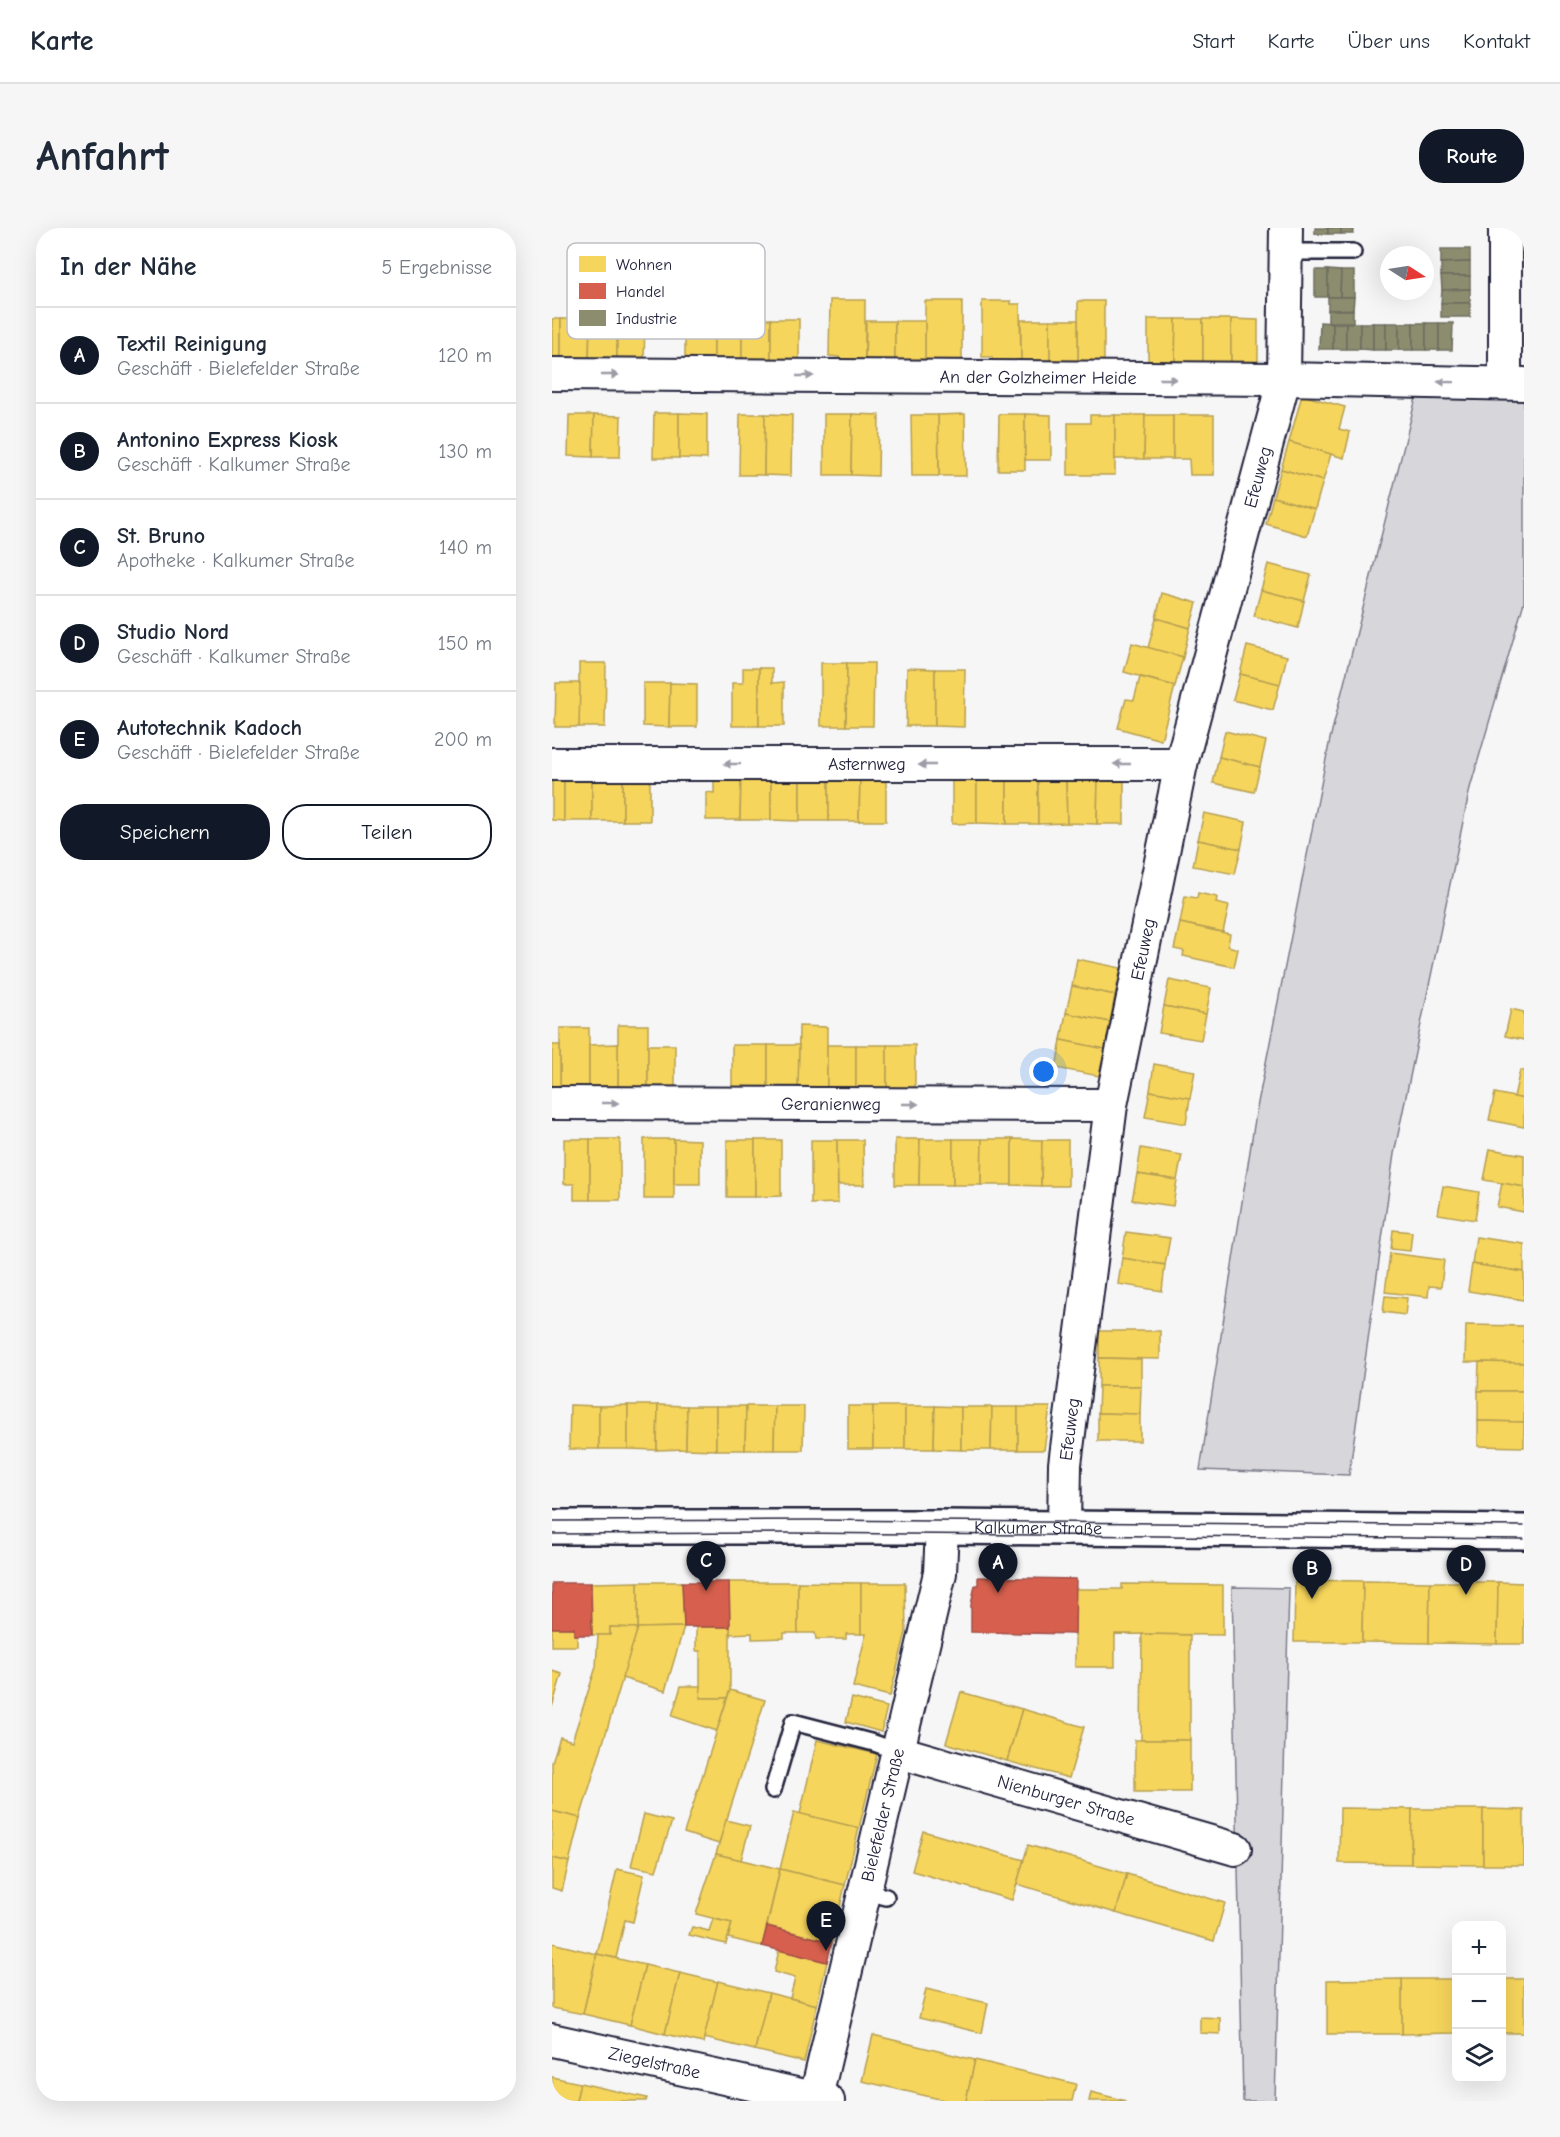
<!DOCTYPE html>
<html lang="de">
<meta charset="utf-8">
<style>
body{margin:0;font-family:"Comic Neue",sans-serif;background:#f6f6f7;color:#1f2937}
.controls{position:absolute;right:18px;bottom:18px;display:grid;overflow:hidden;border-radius:12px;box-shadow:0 6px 24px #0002}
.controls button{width:54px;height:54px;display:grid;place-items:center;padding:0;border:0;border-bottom:2px solid #e0e1e3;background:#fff;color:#1f2937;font:30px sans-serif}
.compass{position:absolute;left:828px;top:18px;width:54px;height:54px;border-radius:50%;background:#fff;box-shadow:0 6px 24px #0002;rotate:102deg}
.you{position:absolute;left:492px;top:844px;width:21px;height:21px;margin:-15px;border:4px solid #fff;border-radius:50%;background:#1a73e8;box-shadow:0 0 0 9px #1a73e833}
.badge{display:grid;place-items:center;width:39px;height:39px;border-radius:50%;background:#111827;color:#fff;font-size:20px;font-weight:700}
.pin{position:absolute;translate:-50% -50px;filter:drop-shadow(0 2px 3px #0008)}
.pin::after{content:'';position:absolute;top:32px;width:21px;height:18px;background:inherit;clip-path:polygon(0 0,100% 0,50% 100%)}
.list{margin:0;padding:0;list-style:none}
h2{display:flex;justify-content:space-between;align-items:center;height:78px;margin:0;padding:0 24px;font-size:26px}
h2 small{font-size:20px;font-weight:400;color:#747a83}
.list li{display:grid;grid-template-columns:39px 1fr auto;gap:18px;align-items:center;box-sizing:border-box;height:96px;padding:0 24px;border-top:2px solid #e0e1e3}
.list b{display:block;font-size:22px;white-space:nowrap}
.list p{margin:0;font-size:20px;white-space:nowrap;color:#747a83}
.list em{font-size:20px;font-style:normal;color:#747a83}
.actions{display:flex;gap:12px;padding:18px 24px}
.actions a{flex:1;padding:14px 0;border:2px solid #111827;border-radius:24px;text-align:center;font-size:21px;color:#111827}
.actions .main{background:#111827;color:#fff}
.icon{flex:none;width:33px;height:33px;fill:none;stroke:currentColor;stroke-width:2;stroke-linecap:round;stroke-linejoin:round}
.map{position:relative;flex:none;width:972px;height:1873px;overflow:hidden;border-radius:24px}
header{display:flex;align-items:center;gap:36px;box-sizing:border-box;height:84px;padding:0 30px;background:#fff;border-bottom:2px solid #e0e1e3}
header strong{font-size:28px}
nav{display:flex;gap:33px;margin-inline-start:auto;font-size:21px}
.intro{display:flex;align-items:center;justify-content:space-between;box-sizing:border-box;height:144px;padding:0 36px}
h1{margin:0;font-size:42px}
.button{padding:15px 27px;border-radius:24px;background:#111827;color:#fff;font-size:21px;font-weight:700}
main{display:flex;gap:36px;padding:0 36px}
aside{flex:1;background:#fff;border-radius:24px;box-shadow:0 6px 24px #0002}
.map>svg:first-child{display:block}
.green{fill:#d7d7db;stroke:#7c7c8b;stroke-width:1.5}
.homes{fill:#f6d55c;stroke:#b69f52;stroke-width:1.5}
.shops{fill:#d6604d;stroke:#a04d48;stroke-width:1.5}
.industry{fill:#8c8c6e;stroke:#6c6c5f;stroke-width:1.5}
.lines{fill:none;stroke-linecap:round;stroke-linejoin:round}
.lane-casing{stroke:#22223b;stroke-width:20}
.street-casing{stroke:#22223b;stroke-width:36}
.secondary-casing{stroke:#22223b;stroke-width:38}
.lane{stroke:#fff;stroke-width:15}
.street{stroke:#fff;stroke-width:32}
.secondary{stroke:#fff;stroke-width:33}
.tram{stroke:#22223b;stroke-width:1.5}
.oneway{fill:#9c9ca7}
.labels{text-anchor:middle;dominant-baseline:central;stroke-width:6;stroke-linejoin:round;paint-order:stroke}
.street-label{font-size:18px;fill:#22223b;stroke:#fff}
.key{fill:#fff;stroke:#bdbdc4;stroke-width:1.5}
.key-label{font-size:16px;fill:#22223b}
</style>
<header>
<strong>Karte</strong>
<nav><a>Start</a><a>Karte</a><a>Über uns</a><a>Kontakt</a></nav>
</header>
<div class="intro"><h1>Anfahrt</h1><a class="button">Route</a></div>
<main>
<aside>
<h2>In der Nähe<small>5 Ergebnisse</small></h2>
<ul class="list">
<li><span class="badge">A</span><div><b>Textil Reinigung</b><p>Geschäft · Bielefelder Straße</p></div><em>120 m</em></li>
<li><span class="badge">B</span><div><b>Antonino Express Kiosk</b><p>Geschäft · Kalkumer Straße</p></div><em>130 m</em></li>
<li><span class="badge">C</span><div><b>St. Bruno</b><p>Apotheke · Kalkumer Straße</p></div><em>140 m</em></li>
<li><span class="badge">D</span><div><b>Studio Nord</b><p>Geschäft · Kalkumer Straße</p></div><em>150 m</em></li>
<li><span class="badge">E</span><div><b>Autotechnik Kadoch</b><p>Geschäft · Bielefelder Straße</p></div><em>200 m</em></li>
</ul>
<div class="actions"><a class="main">Speichern</a><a>Teilen</a></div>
</aside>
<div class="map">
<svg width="972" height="1873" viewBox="0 0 972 1873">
<rect width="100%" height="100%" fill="#f6f6f7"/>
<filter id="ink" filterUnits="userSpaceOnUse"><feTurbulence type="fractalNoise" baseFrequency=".0167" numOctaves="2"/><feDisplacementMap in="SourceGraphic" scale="12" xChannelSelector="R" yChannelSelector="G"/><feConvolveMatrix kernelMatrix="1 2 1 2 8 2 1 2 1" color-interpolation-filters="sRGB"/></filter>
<g filter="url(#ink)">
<g class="green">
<path d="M864,170L972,172V374L918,560L842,926L797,1247L648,1242L704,885L778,511Z"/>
<path d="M680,1359L737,1360L723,1873H691Z"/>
</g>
<g class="homes">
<path d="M278,72H313V136H287V129L277,128Z"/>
<path d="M373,73H410V133L373,136Z"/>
<path d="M430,73H459V76H468L469,136H440V129H430Z"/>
<rect x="526" y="73" width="26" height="63"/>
<rect x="0" y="91" width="9" height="45"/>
<path d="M9,91H38L37,136H9Z"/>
<path d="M38,91H65V136H37Z"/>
<path d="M65,91H93L92,136H65Z"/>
<rect x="133" y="91" width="29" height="46"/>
<path d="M162,91H190V136L162,137Z"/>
<rect x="190" y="91" width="29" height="45"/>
<path d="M219,91H247V137L219,136Z"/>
<path d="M596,91H624L623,136H596Z"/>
<path d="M624,91H651V136H623Z"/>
<rect x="651" y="91" width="28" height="45"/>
<path d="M679,91L706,92V137L679,136Z"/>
<rect x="469" y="92" width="29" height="44"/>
<rect x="498" y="92" width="28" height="44"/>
<path d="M314,93H343V136H313Z"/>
<rect x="343" y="93" width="30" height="43"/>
<path d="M750,167L793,179L787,201L798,204L792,230L737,214Z"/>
<path d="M102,185H127V230H101Z"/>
<path d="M127,185L155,186V231L127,230Z"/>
<path d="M188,186H213L212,247H187Z"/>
<path d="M213,186L240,187L239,248L212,247Z"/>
<path d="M272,186H300L299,247H272Z"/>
<path d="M300,186L327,187L326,248L299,247Z"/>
<path d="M413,186L414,248H387L386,187Z"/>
<path d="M447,186H473V242H446Z"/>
<path d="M473,186L499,187V232H473Z"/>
<path d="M17,187H42L41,229L16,228Z"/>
<path d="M42,187L69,188L68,229H41Z"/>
<path d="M359,187H386L387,248H360Z"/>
<path d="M538,187H563V247H516V195H538Z"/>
<path d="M563,187H593L592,231H563Z"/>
<path d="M593,187H621V231H592Z"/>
<path d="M621,187H662V247H638L637,231H621Z"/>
<path d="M737,214L779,226L771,253L729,241Z"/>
<path d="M729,241L771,253L763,281L721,269Z"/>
<path d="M721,269L763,281L755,308L714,296Z"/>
<path d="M716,336L759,347L752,373L709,362Z"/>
<path d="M709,362L752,373L746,400L702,388Z"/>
<path d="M610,365L645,375L638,400L604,390Z"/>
<path d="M604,390L638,400L631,429L596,420Z"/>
<path d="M580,415L631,429L623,458L572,444Z"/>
<path d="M695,418L735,428L728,456L688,446Z"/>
<path d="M27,435H54L53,499H27Z"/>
<path d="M269,435H295L294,498H269Z"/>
<path d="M295,435H322L321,498H294Z"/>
<path d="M191,440H207V498H180V455H191Z"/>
<path d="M207,440H220V455L232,454V498H207Z"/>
<path d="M355,440L383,441V498H354Z"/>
<path d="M383,441H413L412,499L383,498Z"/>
<path d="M688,446L728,456L721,482L681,472Z"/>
<path d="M588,449L623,458L609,512L566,500L574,471L582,472Z"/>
<path d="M4,455H28L27,499H3Z"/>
<path d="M91,455H118L117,499L91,498Z"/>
<path d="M118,455L145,456V499H117Z"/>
<path d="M673,503L714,513L708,539L667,529Z"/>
<path d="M667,529L708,539L702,564L661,555Z"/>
<path d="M0,550H12V593L0,592Z"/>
<rect x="12" y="550" width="28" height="43"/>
<rect x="40" y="550" width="31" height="43"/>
<rect x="71" y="550" width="27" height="43"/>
<path d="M162,550H189L188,592H154V564L162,565Z"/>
<path d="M189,550H219V592H188Z"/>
<path d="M219,550H248V593L219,592Z"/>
<rect x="248" y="550" width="29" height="43"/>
<path d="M277,550H308L307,593H277Z"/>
<path d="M308,550L334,551V593H307Z"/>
<path d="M400,550H425V595L400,596Z"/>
<path d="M425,550H455V596L425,595Z"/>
<rect x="455" y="550" width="31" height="46"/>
<path d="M486,550H514L515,595L486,596Z"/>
<path d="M514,550H546L545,596L515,595Z"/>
<path d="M546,550H572V596H545Z"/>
<path d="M652,585L694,594L689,621L646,612Z"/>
<path d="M646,612L689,621L683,646L641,638Z"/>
<path d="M646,665L665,669L664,675L677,678L671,704L628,695L633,668L645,670Z"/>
<path d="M628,695L678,706L676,718L686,721L682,739L631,728L632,723L622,721Z"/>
<path d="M525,731L569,740L563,767L520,758Z"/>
<path d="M617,752L659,760L654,786L612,778Z"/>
<path d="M520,758L563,767L558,794L514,785Z"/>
<path d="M612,778L654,786L649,812L607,805Z"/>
<path d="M959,781L972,784V812L953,808Z"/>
<path d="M514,785L558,794L553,821L509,812Z"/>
<rect x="66" y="797" width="30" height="64"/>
<path d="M247,798L275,799V861H246Z"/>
<rect x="8" y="800" width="29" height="61"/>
<path d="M509,812L553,821L547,848L504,840Z"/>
<path d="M66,816V861H37V817Z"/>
<rect x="0" y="817" width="8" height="44"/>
<rect x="96" y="817" width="27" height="44"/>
<rect x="180" y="817" width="36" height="44"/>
<path d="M216,817H247L246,861H216Z"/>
<rect x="275" y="817" width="29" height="44"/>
<path d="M304,817H335V862L304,861Z"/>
<rect x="335" y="817" width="28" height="45"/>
<path d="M602,836L643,843L638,870L598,863Z"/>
<path d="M968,842L972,843V871L962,869Z"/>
<path d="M598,863L638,870L634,896L593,889Z"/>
<path d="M943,865L972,871V899L937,892Z"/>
<path d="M12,911H38V972H22V956H12Z"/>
<rect x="38" y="911" width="30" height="61"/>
<rect x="92" y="911" width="30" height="60"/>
<path d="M122,911L148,912V956H122Z"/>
<path d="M343,911H368L367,957H343Z"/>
<path d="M368,911H401V957H367Z"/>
<path d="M401,911H430L429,957H401Z"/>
<path d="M430,911H460V957H429Z"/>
<path d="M460,911L490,912L489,958L460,957Z"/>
<rect x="175" y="912" width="28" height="57"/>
<path d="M203,912H229V968L203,969Z"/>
<path d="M259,912H285L286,975L259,976Z"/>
<path d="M285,912H311L312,957H286Z"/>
<path d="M490,912H516V958H489Z"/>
<path d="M589,920L630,927L625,952L585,946Z"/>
<path d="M938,921L972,927V959L932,952Z"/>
<path d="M585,946L625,952L621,978L580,972Z"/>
<path d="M950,955L972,959V984L945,979Z"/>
<path d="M891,958L927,964L923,992L886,986Z"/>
<path d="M841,1002L860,1004L858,1023L839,1021Z"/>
<path d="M574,1004L618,1010L613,1037L570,1030Z"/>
<path d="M924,1009L972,1016V1044L920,1036Z"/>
<path d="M838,1025L892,1032L889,1059L877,1058L876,1069L833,1064Z"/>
<path d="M570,1030L613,1037L610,1063L566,1056Z"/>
<path d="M920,1036L972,1044V1072L916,1063Z"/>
<path d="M833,1068L855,1070L853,1087L831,1084Z"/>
<path d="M914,1097L972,1098V1135L913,1134Z"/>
<path d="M547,1103H608V1131L547,1130Z"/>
<path d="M547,1130L589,1131V1158H547Z"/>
<path d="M927,1134L972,1135V1163H926Z"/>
<path d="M547,1158H589L588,1186L546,1185Z"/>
<path d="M926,1163H972V1194L926,1193Z"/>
<path d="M18,1177L47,1178V1221H17Z"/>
<path d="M76,1177V1221H47V1178Z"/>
<path d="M76,1177H106L105,1222L76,1221Z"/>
<path d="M106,1177L135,1178L134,1221L105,1222Z"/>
<path d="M135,1178H164V1222L134,1221Z"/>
<path d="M164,1178H194L193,1222H164Z"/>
<path d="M194,1178H223L222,1222H193Z"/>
<path d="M223,1178H252L251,1222H222Z"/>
<rect x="296" y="1178" width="25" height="43"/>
<rect x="321" y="1178" width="32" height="43"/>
<path d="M353,1178H383L382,1221H353Z"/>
<path d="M383,1178L409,1179V1222L382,1221Z"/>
<path d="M409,1179H440L439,1222H409Z"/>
<path d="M440,1179H466V1222H439Z"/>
<path d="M466,1179H498L492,1222H466Z"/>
<path d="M546,1185L588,1186V1213H546Z"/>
<path d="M926,1193L972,1194V1219L926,1218Z"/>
<path d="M743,1352L811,1353L810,1414H742Z"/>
<path d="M811,1353L878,1354L877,1415L810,1414Z"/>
<path d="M86,1354H130L132,1399L86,1400Z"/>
<path d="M86,1354V1400L58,1399V1407H40L39,1355Z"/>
<path d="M177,1354H246V1405H232V1410L200,1411V1405L178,1406Z"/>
<path d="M246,1354L309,1355V1406H294V1411H264L263,1405H246Z"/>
<path d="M878,1354H946L945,1416L877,1415Z"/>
<path d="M946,1354L972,1355V1416H945Z"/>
<path d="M309,1355H353L354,1404L338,1468L301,1459L314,1406H309Z"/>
<path d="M570,1356L671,1357V1407L563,1406V1439H523V1361H570Z"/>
<path d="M58,1399L86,1400L28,1590L0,1583V1534L8,1509L20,1513L44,1439L46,1407H58Z"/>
<path d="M132,1399L113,1463L70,1450L86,1400Z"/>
<path d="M144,1399H178V1462L175,1470H148V1423H144Z"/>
<path d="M0,1400H22V1407H25V1418H0Z"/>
<path d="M590,1406L638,1407V1512H589Z"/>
<path d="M0,1443L10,1446L0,1479Z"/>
<path d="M129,1458H149L148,1470H175L165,1503L120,1488Z"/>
<path d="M178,1462L213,1472L167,1616L132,1605Z"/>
<path d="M409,1464L470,1481L455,1533L394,1515Z"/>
<path d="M300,1470L335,1479L329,1504L294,1494Z"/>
<path d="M470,1481L532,1499L517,1550L455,1533Z"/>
<path d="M265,1512L325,1526L307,1600L248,1586Z"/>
<rect x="583" y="1512" width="55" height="52"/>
<path d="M788,1580L860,1581L859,1636L787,1635Z"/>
<path d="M860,1581H931V1637L859,1636Z"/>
<path d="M931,1581L972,1582V1637H931Z"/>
<path d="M0,1583L28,1590L17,1634L0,1630Z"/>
<path d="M242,1584L307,1600L293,1657L228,1641Z"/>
<path d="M92,1586L120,1593L104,1643L79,1638Z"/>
<path d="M174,1592L198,1598L189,1632L164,1626Z"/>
<path d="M371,1603L472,1632L460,1672L360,1643Z"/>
<path d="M476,1617L575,1646L564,1685L465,1656Z"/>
<path d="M164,1626L228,1641L210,1718L176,1710L180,1695L144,1686Z"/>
<path d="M0,1630L17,1634L10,1663L0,1660Z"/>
<path d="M65,1641L92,1647L81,1694L73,1692L64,1730L45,1726Z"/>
<path d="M228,1641L293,1657L280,1714L215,1698Z"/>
<path d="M575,1646L673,1675L662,1713L564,1685Z"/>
<path d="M161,1691L180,1695L174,1716L137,1707L140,1699L157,1703Z"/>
<path d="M0,1715L45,1726L31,1786L0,1780Z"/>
<path d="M227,1722L275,1734L265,1777L238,1770L243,1750L222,1744Z"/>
<path d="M45,1726L93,1737L78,1797L31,1786Z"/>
<path d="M93,1737L128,1745L113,1806L78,1797Z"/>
<path d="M128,1745L166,1754L151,1815L113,1806Z"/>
<path d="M850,1751H904V1805L850,1806Z"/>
<path d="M850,1751V1806H775V1752Z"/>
<rect x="950" y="1751" width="22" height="54"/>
<path d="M166,1753L217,1765L203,1822L152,1810Z"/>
<path d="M374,1761L436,1775L430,1805L367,1790Z"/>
<path d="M217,1765L265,1777L252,1834L203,1822Z"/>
<path d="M648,1789L668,1790V1806L648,1805Z"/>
<path d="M321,1807L423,1832L414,1873H396L310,1853Z"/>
<path d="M423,1832L524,1856L520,1873H414Z"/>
<path d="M0,1849L28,1855L24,1873H0Z"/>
<path d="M28,1855L95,1870L94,1873H24Z"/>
<path d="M539,1864L574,1873H537Z"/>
</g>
<g class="shops">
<path d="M426,1349L524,1351L523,1406L419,1404V1377L423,1357H426Z"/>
<path d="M130,1354H177L178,1399H132Z"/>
<path d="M0,1355H39L40,1407H22V1400H0Z"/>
<path d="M215,1698L280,1714L275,1734L210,1718Z"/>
</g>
<g class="industry">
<rect x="763" y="0" width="13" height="6"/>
<rect x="776" y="0" width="13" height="6"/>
<path d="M789,0H802L801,6H789Z"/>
<path d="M889,21H918V34L889,35Z"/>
<path d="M918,34V48H889V35Z"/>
<rect x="763" y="42" width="13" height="27"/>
<path d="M776,42L789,43L788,69H776Z"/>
<path d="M789,43H802V69H788Z"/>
<path d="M889,48H918V61L890,62Z"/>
<path d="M918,61V75H889L890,62Z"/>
<path d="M776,69H802L801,82H776Z"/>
<rect x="889" y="75" width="29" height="14"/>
<rect x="776" y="82" width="25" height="12"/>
<path d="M768,94L781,95V121H767Z"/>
<rect x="781" y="95" width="13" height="26"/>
<rect x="794" y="95" width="14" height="26"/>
<path d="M808,95H821V122L808,121Z"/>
<rect x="821" y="95" width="13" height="27"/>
<rect x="834" y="95" width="13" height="27"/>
<rect x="847" y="95" width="14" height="27"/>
<rect x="861" y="95" width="13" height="27"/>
<rect x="874" y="95" width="13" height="27"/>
<path d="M887,95H901L900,122H887Z"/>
</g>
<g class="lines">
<defs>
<g id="lane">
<path d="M734,24H801"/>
<path d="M221,1562L241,1494L322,1515L347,1524"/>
<path d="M313,1663L334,1669"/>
</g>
<g id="street">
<path id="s1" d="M0,146L732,151L972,156"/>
<path d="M953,155V0"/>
<path id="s2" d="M0,536H629"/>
<path id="s3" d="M0,875L559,877"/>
<path id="s4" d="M512,1301L513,1236L559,877L629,536L732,151L734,0"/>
<path id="s5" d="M347,1524L683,1621"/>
<path id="s6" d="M0,1812L276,1873"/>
<path id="s7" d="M263,1873L388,1345L390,1299"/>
</g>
<g id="secondary">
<path id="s8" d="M0,1299H390L972,1304"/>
</g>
</defs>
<use href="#lane" class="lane-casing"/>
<use href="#street" class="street-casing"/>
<use href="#secondary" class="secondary-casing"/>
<use href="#lane" class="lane"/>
<use href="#street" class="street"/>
<use href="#secondary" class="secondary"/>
<g class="tram">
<path d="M0,1293L260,1292L972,1298"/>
<path d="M0,1306L239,1305L972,1311"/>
</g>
</g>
<defs><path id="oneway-solid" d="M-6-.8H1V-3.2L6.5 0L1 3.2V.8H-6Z" transform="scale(1.5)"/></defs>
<g class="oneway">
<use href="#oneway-solid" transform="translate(58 147)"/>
<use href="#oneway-solid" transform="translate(253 148)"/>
<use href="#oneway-solid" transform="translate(616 151)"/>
<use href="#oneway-solid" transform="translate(894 154) rotate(-179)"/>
<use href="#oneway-solid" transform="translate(180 536) rotate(-180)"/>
<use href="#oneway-solid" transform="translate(570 536) rotate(180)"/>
<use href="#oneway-solid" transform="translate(375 537) rotate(-180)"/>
<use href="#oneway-solid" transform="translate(58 875)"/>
<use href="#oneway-solid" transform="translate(358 876)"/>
</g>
</g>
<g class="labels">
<g class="street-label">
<text stroke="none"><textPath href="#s1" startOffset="486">An der Golzheimer Heide</textPath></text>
<text stroke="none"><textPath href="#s4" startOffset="1072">Efeuweg</textPath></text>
<text stroke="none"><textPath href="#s2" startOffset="315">Asternweg</textPath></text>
<text stroke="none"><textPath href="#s4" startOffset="586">Efeuweg</textPath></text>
<text stroke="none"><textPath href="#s3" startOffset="279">Geranienweg</textPath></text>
<text stroke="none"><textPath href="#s4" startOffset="100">Efeuweg</textPath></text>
<text stroke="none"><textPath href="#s8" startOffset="486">Kalkumer Straße</textPath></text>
<text stroke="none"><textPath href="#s5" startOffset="174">Nienburger Straße</textPath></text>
<text stroke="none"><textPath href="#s7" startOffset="294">Bielefelder Straße</textPath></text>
<text stroke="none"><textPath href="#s6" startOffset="105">Ziegelstraße</textPath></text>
</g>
</g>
<rect x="15" y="15" width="198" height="96" rx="9" class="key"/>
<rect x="27" y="28" width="27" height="16" fill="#f6d55c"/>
<rect x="27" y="55" width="27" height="16" fill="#d6604d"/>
<rect x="27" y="82" width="27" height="16" fill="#8c8c6e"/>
<g class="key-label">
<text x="64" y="42">Wohnen</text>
<text x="64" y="69">Handel</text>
<text x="64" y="96">Industrie</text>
</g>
</svg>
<div class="controls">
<button>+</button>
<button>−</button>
<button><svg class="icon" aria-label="layers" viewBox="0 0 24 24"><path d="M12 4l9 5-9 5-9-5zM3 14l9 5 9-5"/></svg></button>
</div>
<svg class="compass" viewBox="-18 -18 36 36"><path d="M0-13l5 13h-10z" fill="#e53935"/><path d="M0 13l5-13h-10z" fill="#747a83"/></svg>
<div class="you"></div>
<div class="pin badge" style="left:446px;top:1365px">A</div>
<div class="pin badge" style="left:760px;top:1371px">B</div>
<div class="pin badge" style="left:154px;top:1363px">C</div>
<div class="pin badge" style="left:914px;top:1367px">D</div>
<div class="pin badge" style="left:274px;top:1723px">E</div>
</div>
</main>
